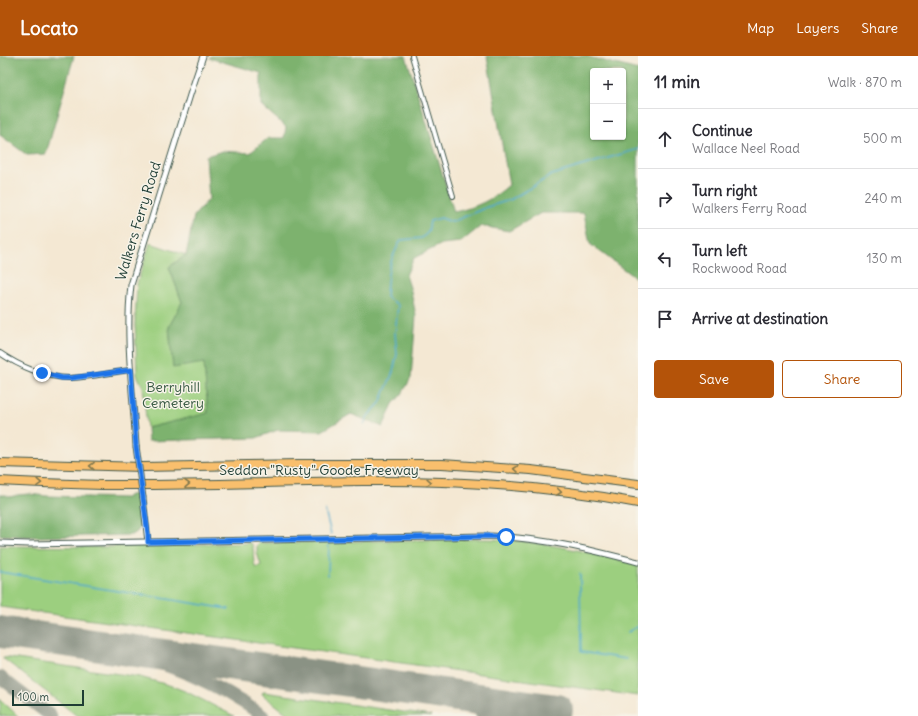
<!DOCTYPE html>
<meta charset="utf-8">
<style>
body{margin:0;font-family:Delius,sans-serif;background:#f7f7f7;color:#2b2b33}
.controls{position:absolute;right:12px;top:12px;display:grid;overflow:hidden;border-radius:4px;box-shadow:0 1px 3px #0004}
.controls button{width:36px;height:36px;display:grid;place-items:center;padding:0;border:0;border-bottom:1px solid #e1e1e2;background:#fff;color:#2b2b33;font:20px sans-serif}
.scale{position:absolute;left:12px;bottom:10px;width:72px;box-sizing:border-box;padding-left:4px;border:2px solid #1f3d34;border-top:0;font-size:11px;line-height:14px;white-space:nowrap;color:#1f3d34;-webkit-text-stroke:3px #f7f3e8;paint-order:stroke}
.stop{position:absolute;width:12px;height:12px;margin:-9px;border:3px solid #1a73e8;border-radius:50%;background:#fff}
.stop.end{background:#1a73e8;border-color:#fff;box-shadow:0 1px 4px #0008}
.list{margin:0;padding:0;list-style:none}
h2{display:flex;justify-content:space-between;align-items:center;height:52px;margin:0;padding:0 16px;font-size:17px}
h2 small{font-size:13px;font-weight:400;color:#7c7c81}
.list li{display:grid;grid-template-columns:26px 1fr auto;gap:12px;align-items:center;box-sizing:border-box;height:60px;padding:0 16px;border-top:1px solid #e1e1e2}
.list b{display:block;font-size:15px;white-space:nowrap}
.list p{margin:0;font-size:13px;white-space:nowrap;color:#7c7c81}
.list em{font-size:13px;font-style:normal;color:#7c7c81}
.actions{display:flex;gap:8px;padding:12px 16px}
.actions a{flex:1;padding:9px 0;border:1px solid #b45309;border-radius:4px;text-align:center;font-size:14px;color:#b45309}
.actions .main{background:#b45309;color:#fff}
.icon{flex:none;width:22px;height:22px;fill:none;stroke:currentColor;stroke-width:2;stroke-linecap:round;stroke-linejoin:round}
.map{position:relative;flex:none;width:638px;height:660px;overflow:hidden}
header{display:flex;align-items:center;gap:24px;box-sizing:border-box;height:56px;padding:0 20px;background:#b45309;color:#fff}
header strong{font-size:19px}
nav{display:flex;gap:22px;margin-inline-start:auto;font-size:14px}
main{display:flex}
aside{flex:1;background:#fff}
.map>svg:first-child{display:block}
.green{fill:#9ccf7f;stroke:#5e865a}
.forest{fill:#7db26e;stroke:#4e7851;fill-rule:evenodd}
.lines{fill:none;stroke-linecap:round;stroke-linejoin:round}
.stream{stroke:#4faacc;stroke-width:1.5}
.taxiway{stroke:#8a9284;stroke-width:13}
.runway{stroke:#8a9284;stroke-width:32}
.minor-casing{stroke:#3f574c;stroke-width:6}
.tertiary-casing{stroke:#3f574c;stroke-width:7}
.motorway-casing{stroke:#3f574c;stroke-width:10}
.minor{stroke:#fff;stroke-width:4}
.tertiary{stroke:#fff;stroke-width:5}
.motorway{stroke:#f9bf6d;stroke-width:8}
.tertiary-bridge-casing{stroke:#3f574c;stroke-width:7;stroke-linecap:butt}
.tertiary-bridge{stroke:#fff;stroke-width:5}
.oneway{stroke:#81784e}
.route{stroke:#1a73e8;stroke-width:5}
.labels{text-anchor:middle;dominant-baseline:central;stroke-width:3;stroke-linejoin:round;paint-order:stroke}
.street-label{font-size:14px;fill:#1f3d34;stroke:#f7f3e8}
.park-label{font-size:14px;fill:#385a43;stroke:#f7f3e8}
</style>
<header>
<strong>Locato</strong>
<nav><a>Map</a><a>Layers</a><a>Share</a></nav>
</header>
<main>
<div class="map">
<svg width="638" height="660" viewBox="0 0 638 660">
<rect width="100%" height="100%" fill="#f7f3e8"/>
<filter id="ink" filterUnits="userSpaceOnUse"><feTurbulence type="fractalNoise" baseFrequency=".025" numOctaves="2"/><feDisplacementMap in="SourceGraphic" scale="8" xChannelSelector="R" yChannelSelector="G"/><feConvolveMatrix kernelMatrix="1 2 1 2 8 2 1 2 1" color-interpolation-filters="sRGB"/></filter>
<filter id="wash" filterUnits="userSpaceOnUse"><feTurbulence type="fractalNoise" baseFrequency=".012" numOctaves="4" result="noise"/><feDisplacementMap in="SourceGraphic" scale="16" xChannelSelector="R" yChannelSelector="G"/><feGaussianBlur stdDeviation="0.9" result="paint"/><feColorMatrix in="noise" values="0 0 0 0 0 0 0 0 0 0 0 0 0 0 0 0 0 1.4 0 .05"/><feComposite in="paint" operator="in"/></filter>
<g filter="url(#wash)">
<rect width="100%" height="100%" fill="#f4e8d3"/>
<g class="green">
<path d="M150,187L186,199L169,211L182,246L169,271L173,311L204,306L208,358L147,372L143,331L137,319L135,266L137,228Z"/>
<path d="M480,483C534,483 586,495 638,509V640L0,551V490L102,491L251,487C256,494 251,503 256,512L261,509L257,497V489L259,487Z"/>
<path d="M3,601L140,621L172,630L187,636L234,660H77L4,603Z"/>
<path d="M264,636L431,660H290L263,639L262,637Z"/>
<path d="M0,643L18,660H0Z"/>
</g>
<g class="forest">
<path d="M0,0H74L46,98L27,99L0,79Z"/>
<path d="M211,0H353L354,1L355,0H406L454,156C477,151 492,144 509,129L487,0H585L638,14V224L590,188L584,157H541L509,175L481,170L461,186L442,188L414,202L406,219L411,235L416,260L411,322L402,338L393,348L383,371L351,358L322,375L278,374L256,382L148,385L147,372L208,357L204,307L173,312L169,271L182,246L169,211L186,199L194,160L209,143L206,100L223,95L250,97L268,82H284L286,71L261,49V17L209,2ZM593,15H623V81H593Z"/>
<path d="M29,438L46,440L126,442L130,439L138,438C140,450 148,474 131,479L37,481L0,479V439H6L10,441L18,439Z"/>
</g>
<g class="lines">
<g class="stream">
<path d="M364,368L368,360L380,347L393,316L397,298L395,278L398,249L386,241C387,217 389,205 401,184L422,182L428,176L430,165L441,162L452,166L487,151L510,144L552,119L638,93"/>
<path d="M325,454L331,478"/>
<path d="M0,516L229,553"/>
<path d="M580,518L581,596L626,603"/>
<path d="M328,519L329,487"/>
<path d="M628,576L638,570"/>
</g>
<g class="taxiway">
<path d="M109,591C165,607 215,625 263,660"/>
<path d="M0,621L51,660"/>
<path d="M453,639C466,643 477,647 483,660"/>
<path d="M518,648L529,652L537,660"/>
</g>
<path class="runway" d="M0,576L557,654"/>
</g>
</g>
<g filter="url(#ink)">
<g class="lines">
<defs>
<g id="minor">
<path d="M412,0L453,140"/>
<path d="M0,297C19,310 46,322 69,322C90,322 111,316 131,314"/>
</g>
<g id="tertiary">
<path d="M136,390C133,338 125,280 131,229L190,39L203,0"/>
<path d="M143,442L148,486"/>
<path d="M0,487L29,488L490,480C541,482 589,493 638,506"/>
</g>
<g id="motorway">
<path d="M0,407L143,411L299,408H442L531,414L638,428"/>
<path d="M0,425C34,427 68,428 103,429C189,430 276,426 363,425C453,424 549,430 638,447"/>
</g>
</defs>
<use href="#minor" class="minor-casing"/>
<use href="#tertiary" class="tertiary-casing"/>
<use href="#motorway" class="motorway-casing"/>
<use href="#minor" class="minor"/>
<use href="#tertiary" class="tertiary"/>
<use href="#motorway" class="motorway"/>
<defs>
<path id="tertiary-bridge" d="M136,390L143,442"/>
</defs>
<use href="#tertiary-bridge" class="tertiary-bridge-casing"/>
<use href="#tertiary-bridge" class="tertiary-bridge"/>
</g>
<defs><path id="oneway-chevron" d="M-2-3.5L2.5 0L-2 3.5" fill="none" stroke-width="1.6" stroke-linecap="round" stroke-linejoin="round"/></defs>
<g class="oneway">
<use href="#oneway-chevron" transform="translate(92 410) rotate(-179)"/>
<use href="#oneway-chevron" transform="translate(516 413) rotate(-175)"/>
<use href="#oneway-chevron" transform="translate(429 426) rotate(2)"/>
<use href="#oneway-chevron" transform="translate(39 427) rotate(3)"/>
<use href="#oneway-chevron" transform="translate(187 428) rotate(-1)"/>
<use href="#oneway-chevron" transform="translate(559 436) rotate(7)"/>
</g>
</g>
<g class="lines" filter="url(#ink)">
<path class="route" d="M42,317L62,322H71L131,314L136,390L148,478V486L490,480L506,481"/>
</g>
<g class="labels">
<g class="street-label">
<text transform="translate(138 165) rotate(-73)">Walkers Ferry Road</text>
<text x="319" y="414">Seddon "Rusty" Goode Freeway</text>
</g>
<g class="park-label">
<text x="173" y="331">Berryhill<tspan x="173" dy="16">Cemetery</tspan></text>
</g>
</g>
</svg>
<div class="controls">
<button>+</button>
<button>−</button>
</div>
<div class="scale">100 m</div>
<div class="stop" style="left:506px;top:481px"></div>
<div class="stop end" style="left:42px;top:317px"></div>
</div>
<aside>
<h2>11 min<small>Walk · 870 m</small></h2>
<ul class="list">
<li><svg class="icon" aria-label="ahead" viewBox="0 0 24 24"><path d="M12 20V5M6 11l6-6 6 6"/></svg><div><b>Continue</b><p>Wallace Neel Road</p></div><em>500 m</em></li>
<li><svg class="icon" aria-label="right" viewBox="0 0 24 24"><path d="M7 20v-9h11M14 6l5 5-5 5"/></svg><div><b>Turn right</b><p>Walkers Ferry Road</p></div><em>240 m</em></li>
<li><svg class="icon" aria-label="left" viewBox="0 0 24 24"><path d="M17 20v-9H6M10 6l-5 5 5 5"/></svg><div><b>Turn left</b><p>Rockwood Road</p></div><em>130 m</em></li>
<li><svg class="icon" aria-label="arrive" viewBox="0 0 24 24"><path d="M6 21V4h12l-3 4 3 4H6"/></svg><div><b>Arrive at destination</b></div></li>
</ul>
<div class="actions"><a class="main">Save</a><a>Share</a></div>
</aside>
</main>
